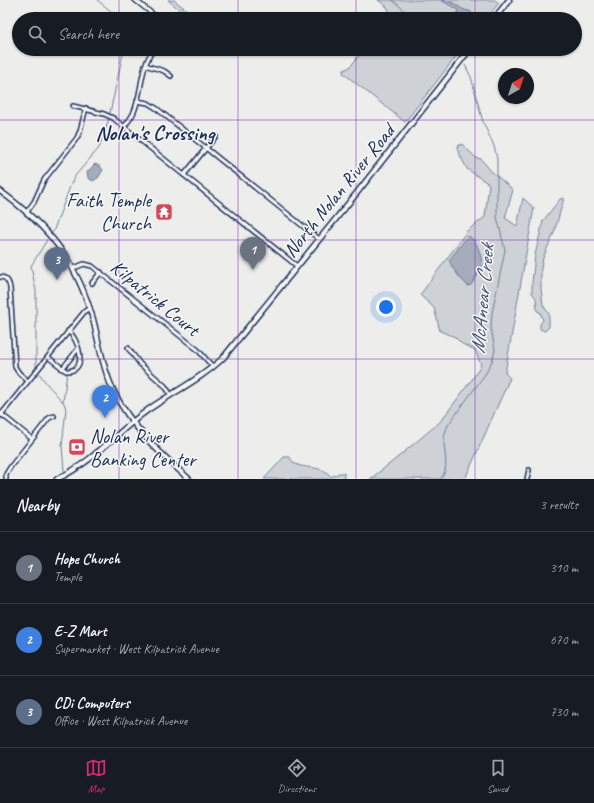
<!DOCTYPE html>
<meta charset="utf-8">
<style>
body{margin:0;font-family:Caveat,sans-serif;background:#20242c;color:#f1f3f6}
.compass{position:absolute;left:498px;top:68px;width:36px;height:36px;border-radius:50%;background:#171b24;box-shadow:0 1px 3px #0004;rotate:39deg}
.you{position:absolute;left:386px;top:307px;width:14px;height:14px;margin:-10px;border:3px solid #fff;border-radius:50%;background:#1a73e8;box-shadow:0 0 0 6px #1a73e833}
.badge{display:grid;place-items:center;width:26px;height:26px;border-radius:50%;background:#db2777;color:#fff;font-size:13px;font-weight:700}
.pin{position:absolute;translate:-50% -33px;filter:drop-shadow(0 1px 2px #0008)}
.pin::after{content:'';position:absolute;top:21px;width:14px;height:12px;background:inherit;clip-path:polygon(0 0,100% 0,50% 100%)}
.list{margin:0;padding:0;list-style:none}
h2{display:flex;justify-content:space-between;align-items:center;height:52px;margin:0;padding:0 16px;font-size:17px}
h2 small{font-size:13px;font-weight:400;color:#9ea1a6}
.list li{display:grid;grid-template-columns:26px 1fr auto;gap:12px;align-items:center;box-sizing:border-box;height:72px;padding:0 16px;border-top:1px solid #363941}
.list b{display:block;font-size:15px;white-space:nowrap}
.list p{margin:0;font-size:13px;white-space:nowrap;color:#9ea1a6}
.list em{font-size:13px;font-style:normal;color:#9ea1a6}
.icon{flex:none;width:22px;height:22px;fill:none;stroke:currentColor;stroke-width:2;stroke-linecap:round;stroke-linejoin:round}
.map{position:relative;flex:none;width:594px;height:479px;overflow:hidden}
.search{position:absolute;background:#171b24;box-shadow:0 1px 3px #0004;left:12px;right:12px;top:12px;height:44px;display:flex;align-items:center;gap:10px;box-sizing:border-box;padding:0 14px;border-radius:22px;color:#9ea1a6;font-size:15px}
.sheet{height:268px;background:#171b24}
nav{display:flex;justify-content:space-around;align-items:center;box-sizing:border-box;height:56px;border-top:1px solid #363941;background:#171b24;font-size:11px;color:#9ea1a6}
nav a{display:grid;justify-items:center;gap:2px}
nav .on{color:#db2777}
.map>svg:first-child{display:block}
.green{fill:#ced2d7;stroke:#74809a;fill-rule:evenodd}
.water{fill:#a5acbc;stroke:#6e7a96}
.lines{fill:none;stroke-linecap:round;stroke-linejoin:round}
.stream{stroke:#6e7a96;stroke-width:1}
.minor-casing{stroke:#1b2f5e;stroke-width:6}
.secondary-casing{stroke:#1b2f5e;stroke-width:7}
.minor{stroke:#f6f6f2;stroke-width:3}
.secondary{stroke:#f6f6f2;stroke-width:4}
.grid{fill:none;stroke:#7b2cbf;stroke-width:1;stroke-opacity:0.55}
.labels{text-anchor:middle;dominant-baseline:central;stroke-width:3;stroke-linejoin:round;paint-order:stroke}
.street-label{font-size:20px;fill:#1b2f5e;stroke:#f6f6f2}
.poi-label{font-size:20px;fill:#1b2f5e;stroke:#f6f6f2;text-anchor:end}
.neighbourhood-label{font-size:21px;font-weight:bold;fill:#1b2f5e;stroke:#f6f6f2}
.water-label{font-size:21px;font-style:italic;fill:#44547a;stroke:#f6f6f2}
</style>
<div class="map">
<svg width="594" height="479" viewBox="0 0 594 479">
<rect width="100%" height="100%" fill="#edeeec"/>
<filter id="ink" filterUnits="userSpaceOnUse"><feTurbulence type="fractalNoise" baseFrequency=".025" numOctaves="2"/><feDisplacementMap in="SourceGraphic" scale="8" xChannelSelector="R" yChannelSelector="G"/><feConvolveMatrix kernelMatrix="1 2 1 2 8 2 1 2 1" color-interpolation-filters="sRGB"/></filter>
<g filter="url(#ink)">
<g class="green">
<path d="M168,0H174L198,19H190Z"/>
<path d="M378,0H495L499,3L486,19H393L387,7Z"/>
<path d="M364,49H462L405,122L343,73L344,70L350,67Z"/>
<path d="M462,144L476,158L481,159L491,171L513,190L505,218L517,226L523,198L534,208L505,373L510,378L465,479H370L392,462L440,422L473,378L481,365L475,350L462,344L455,337L440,331L434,308L420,295L467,231L485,217L489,184L467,169L457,149L458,146ZM475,242L483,265C479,272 475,282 468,286L460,278L451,265Z"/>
<path d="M564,198L554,233L543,258L541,268V289L543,305L549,314V327L545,331L540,329V324L543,320L540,312L537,311L536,298L532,293V283L535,255L543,221L560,199Z"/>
<path d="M284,457H290C291,459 292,461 294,463C303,470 323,464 331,477L339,473H344V479H264Z"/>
</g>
<g class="water">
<path d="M441,0C457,0 459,11 470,11L472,13L469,14L470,19H460L457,14L458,11L456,9Z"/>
<path d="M95,164L100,166L103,170L98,178L93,181L88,178L87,172Z"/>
<path d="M468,236C478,239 480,256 483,265L471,285L468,286C460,278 453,270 449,260Z"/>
</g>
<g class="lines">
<g class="stream">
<path d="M97,0L121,19"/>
<path d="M392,0L415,19"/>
<path d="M446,49L459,57"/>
<path d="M110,113L124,49"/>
<path d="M53,232L71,184L75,176L99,148L104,135L109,118"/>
<path d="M36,367V291L31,266L47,240"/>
<path d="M39,373L46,383L64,403L66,409L62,446L64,471"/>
<path d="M63,402L67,373"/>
<path d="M440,479C450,471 444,453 444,441C444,435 446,430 448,425L486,373L492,361L495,350L491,328L492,313L505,250L497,217V159L494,146L483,122L471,77L465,65"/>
</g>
<defs>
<g id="minor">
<path d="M135,0L159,19"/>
<path d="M179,19L183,14"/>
<path d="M145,65L164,71L171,76"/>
<path d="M137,101L148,103L156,108L319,239"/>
<path d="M73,106L104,114L113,118L297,266"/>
<path d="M124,127C127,123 131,118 133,114C143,93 139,68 154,49"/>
<path d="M184,175L216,136"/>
<path d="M26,213L34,202L44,180L77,138L80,131L86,108"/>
<path d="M74,268L84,264L92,266L198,350L213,367"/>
<path d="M0,277C7,277 9,282 10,288L15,367L19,373L28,381"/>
<path d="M92,283L101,272"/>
<path d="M128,348L140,364L165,386L171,395"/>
<path d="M48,357L66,371C89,372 79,339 68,331"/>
<path d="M62,369L78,349"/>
<path d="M0,413L32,439"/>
<path d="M0,416L85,311L90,308"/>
<path d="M6,479V474L11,466L49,418L54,416"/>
<path d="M527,479L529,470"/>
</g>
<g id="secondary">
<path d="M494,19L509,0"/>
<path d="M0,191C49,227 76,260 93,319C99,343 103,369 114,392C132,428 160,453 189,479"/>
<path d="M57,479C93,462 114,435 145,412C171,393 200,380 223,358L356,194L470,49"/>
</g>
</defs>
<use href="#minor" class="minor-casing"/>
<use href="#secondary" class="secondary-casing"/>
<use href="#minor" class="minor"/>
<use href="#secondary" class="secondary"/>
</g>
</g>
<path class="grid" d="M119,0V19M238,0V19M356,0V19M475,0V19M119,49V479M238,49V479M356,49V479M475,49V479M0,120H594M0,240H594M0,359H594"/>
<defs>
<symbol id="temple-square" viewBox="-11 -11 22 22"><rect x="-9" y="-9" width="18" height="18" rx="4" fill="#d1495b" stroke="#f6f6f2"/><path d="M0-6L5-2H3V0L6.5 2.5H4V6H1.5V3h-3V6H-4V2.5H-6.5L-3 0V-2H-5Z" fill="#fff"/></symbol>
<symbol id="bank-square" viewBox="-11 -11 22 22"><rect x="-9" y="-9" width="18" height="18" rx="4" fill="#d1495b" stroke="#f6f6f2"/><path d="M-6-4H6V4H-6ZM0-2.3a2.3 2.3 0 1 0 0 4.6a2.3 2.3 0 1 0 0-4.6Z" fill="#fff"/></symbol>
</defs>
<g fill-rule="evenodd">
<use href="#temple-square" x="154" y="202" width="20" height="20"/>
<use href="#bank-square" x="67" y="437" width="20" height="20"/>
</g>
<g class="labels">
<g class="street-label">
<text transform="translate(339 191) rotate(-51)">North Nolan River Road</text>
<text transform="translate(155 298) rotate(39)">Kilpatrick Court</text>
</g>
<g class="poi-label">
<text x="151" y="200">Faith Temple<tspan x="151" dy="23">Church</tspan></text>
<text x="90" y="436" text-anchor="start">Nolan River<tspan x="90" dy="23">Banking Center</tspan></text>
</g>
<g class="neighbourhood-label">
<text x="155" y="133">Nolan's Crossing</text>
</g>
<g class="water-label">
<text transform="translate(482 299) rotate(-85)">McAnear Creek</text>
</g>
</g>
</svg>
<svg class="compass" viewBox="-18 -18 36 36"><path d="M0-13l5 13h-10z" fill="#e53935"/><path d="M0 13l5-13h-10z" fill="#9ea1a6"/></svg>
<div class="you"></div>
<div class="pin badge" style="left:253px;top:270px;background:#6b7280">1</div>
<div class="pin badge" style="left:105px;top:418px;background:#3f7fe0">2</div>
<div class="pin badge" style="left:57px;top:280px;background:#5c6f8a">3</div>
<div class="search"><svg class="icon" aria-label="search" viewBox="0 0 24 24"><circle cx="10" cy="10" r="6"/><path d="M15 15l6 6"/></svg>Search here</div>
</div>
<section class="sheet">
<h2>Nearby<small>3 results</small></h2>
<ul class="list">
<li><span class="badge" style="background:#6b7280">1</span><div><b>Hope Church</b><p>Temple</p></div><em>310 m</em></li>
<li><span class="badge" style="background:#3f7fe0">2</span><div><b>E-Z Mart</b><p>Supermarket · West Kilpatrick Avenue</p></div><em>670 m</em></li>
<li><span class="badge" style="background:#5c6f8a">3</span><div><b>CDi Computers</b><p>Office · West Kilpatrick Avenue</p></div><em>730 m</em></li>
</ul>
</section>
<nav>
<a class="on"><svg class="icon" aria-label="map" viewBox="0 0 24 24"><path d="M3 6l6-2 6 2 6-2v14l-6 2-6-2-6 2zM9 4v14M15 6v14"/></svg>Map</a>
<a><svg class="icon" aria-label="directions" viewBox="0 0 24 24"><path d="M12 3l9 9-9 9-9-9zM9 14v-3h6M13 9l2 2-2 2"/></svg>Directions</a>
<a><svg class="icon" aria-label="saved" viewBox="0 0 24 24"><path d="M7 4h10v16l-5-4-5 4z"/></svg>Saved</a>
</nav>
